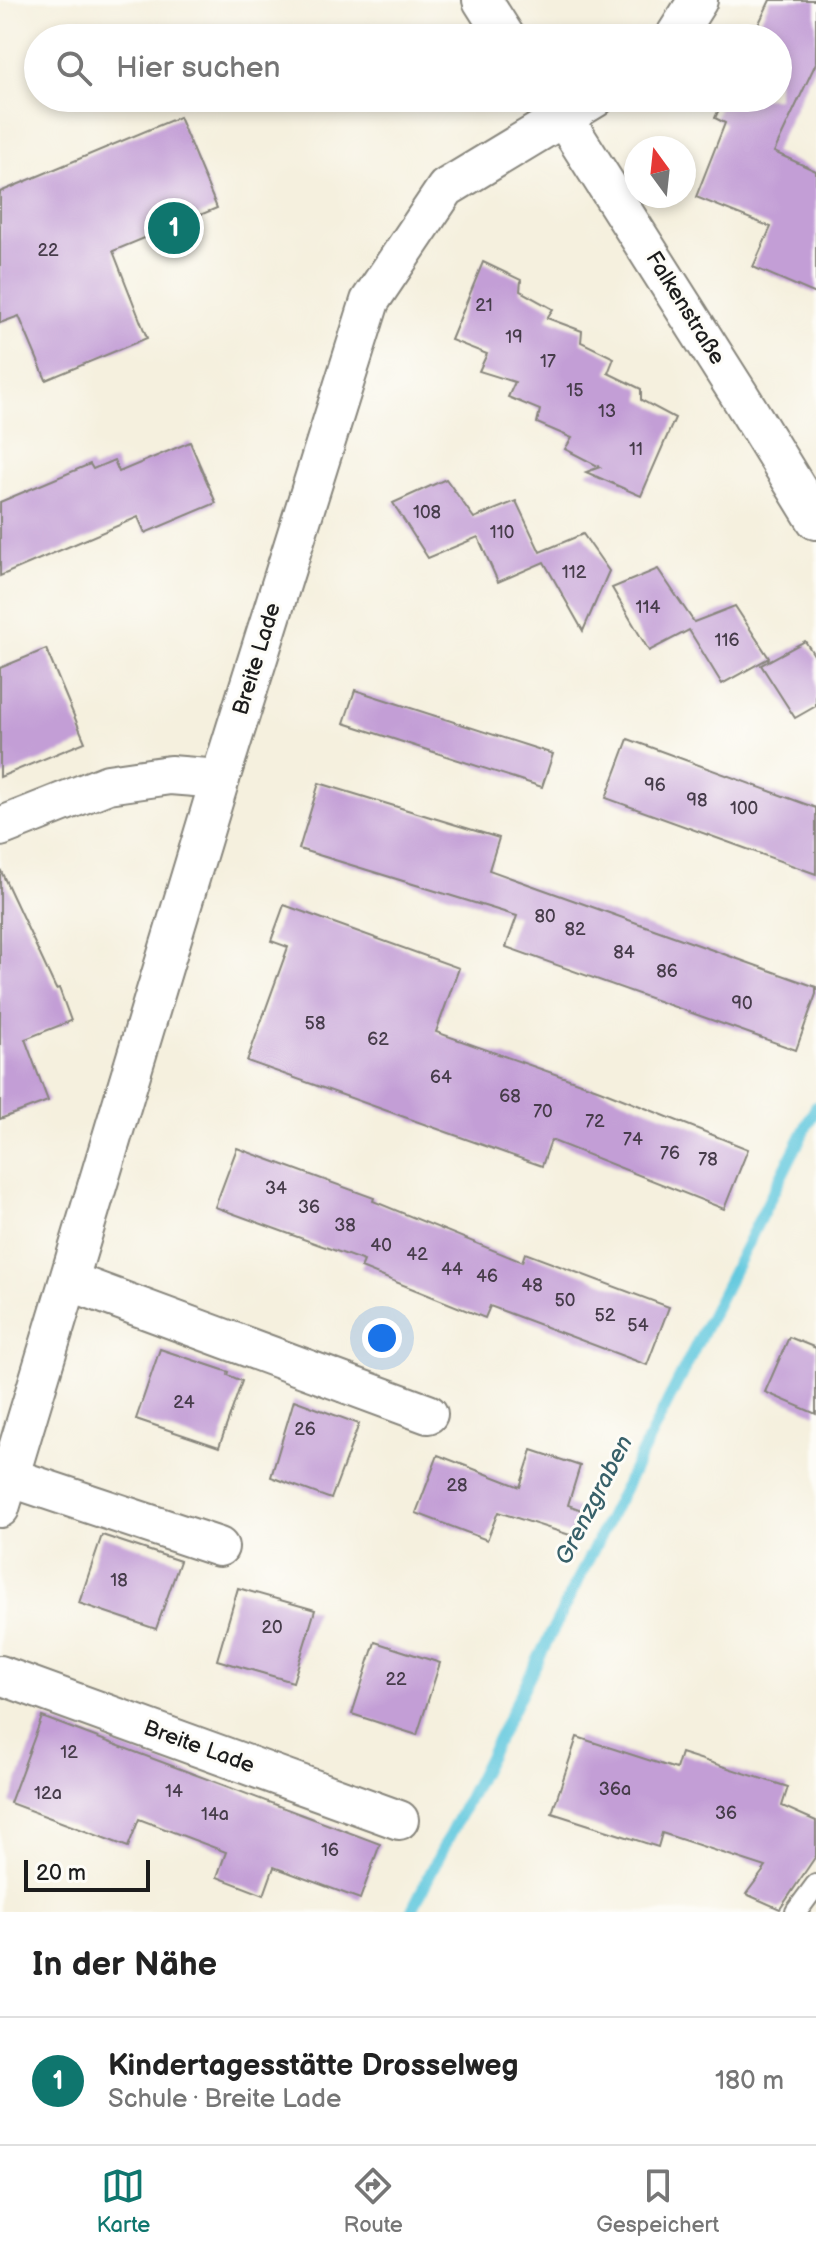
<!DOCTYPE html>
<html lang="de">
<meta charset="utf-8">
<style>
body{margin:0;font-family:"Balsamiq Sans",sans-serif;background:#f2f2f2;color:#222}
.compass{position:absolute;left:624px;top:136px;width:72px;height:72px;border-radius:50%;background:#fff;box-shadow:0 4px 12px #0003;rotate:345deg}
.scale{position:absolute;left:24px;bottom:20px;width:126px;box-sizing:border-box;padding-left:8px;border:4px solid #1c1c1c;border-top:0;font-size:22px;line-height:28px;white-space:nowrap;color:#1c1c1c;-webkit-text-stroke:6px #fdfcf7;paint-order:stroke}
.you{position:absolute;left:382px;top:1338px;width:28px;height:28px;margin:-20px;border:6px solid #fff;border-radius:50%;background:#1a73e8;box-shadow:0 0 0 12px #1a73e833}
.badge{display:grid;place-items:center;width:52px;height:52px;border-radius:50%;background:#0f766e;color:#fff;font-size:26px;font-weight:700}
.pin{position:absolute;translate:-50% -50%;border:4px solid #fff;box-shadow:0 2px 8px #0006}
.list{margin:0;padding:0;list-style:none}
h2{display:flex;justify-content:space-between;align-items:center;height:104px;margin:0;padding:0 32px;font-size:34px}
h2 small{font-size:26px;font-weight:400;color:#767676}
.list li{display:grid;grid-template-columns:52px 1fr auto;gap:24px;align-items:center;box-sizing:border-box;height:128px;padding:0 32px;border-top:2px solid #e0e0e0}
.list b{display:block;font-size:30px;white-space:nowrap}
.list p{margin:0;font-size:26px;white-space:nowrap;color:#767676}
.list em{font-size:26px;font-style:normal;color:#767676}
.icon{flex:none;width:44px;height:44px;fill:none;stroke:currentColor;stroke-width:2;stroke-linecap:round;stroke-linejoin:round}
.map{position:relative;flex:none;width:816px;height:1912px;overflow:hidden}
.search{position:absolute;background:#fff;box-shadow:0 4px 12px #0003;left:24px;right:24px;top:24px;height:88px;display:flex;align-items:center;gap:20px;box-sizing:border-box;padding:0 28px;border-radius:44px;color:#767676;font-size:30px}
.sheet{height:232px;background:#fff}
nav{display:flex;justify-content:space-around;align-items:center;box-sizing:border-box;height:112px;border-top:2px solid #e0e0e0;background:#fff;font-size:22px;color:#767676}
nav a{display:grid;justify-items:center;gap:4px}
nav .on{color:#0f766e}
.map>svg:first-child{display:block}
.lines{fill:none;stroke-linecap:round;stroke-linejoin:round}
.stream{stroke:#61c8de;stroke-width:12}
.building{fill:#c39ed6}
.lane-casing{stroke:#88867d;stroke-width:24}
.street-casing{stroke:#88867d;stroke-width:42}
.lane{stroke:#fff;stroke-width:20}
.street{stroke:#fff;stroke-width:38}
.labels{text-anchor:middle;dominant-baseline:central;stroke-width:6;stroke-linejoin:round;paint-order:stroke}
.number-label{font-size:18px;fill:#463c4a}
.street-label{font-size:22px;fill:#1c1c1c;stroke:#fdfcf7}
.water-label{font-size:24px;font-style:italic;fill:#38616a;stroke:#fdfcf7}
</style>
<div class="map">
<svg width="816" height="1912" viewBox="0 0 816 1912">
<rect width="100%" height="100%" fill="#fdfcf7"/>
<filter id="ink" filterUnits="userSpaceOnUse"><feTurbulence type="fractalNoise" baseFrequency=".0125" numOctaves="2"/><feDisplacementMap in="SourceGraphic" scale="16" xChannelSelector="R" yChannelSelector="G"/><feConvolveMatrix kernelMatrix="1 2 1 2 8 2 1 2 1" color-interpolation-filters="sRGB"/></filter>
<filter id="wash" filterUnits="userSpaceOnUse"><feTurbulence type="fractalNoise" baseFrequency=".006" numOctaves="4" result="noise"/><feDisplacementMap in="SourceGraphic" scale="32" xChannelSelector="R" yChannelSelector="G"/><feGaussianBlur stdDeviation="1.8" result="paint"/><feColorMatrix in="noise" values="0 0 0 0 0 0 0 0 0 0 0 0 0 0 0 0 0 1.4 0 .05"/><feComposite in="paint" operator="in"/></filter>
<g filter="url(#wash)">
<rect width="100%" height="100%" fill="#f5f0de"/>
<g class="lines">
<path class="stream" d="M411,1912L816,1107"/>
</g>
<g id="blocks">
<g class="building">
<path d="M770,0H816V63L774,152L816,171V294L753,267L771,227L696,197L725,123L715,118L724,98H778V38H752Z"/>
<path d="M179,117L217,208L113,251L147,338L46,380L19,316L0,323V192Z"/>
<path d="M483,262L521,280L520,291L553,309L547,318L582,331L581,342L614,358L608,373L641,389V400L675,418L641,496L586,472L600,467L565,449L572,438L537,423L540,410L508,397L515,382L479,371L487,354L451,340Z"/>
<path d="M190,442L216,503L145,533L138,517L0,576V502L90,464L93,469L114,460L119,472Z"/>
<path d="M446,479L474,518L516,501L540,552L583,534L609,571L583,631L544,562L498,582L478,537L428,558L393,503Z"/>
<path d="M658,569L694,622L735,606L769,658L722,684L689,630L649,651L612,588Z"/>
<path d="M805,641L816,658V706L795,718L761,665Z"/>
<path d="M46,649L85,742L0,777V668Z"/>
<path d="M355,690L553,754L542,787L344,723Z"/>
<path d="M628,739L816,808V874L606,798Z"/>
<path d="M319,783L499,838L489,870L816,987V994L796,1050L506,947L517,916L299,849Z"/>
<path d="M0,869L56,989L59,988L71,1021L25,1039L48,1101L0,1119Z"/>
<path d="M284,905L459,968L436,1032L600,1090L748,1149L724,1209L551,1140L542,1166L247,1061L288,947L271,941Z"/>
<path d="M237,1148L374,1198L373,1201L522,1262L525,1253L669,1307L647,1365L490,1306L485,1318L361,1268L364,1261L215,1207Z"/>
<path d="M789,1337L816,1348V1414L765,1392Z"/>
<path d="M160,1349L229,1372L228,1375L242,1381L219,1447L136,1419Z"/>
<path d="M294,1400L359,1424L331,1499L271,1477Z"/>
<path d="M532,1450L580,1466L568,1505L582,1510L573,1536L498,1512L487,1540L416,1513L438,1455L520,1487Z"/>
<path d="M102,1535L180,1561L156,1629L79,1603Z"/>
<path d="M238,1588L315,1610L293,1682L217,1660Z"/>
<path d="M375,1642L440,1663L417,1735L352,1714Z"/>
<path d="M42,1717L380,1844L360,1899L274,1867L264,1895L217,1877L226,1852L139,1819L128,1847L10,1803Z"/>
<path d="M577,1737L676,1769L681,1753L788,1787L782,1806L816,1821V1856L780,1909L746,1894L766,1867L662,1833L658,1847L552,1813Z"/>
</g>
</g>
</g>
<g filter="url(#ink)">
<use href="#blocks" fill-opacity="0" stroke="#88867d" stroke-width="2"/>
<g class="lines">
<defs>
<path id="lane" d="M796,1912L816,1885"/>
<g id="street">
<path d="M482,0L506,38"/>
<path d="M674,38L698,0"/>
<path d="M551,98L738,393L816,520"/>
<path d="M0,827L108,784L170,775L220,779"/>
<path d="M69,1281L428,1414"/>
<path d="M9,1477L219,1547"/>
<path d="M0,1508L220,779L370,301L446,188L595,98"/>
<path d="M0,1675L399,1820"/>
</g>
</defs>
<use href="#lane" class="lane-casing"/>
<use href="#street" class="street-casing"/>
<use href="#lane" class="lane"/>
<use href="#street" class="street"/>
</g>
</g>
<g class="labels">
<g class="number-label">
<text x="48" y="250">22</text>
<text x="484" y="305">21</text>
<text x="514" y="337">19</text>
<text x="548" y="361">17</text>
<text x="575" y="390">15</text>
<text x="607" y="411">13</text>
<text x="636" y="449">11</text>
<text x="427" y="512">108</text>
<text x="502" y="532">110</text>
<text x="574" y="572">112</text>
<text x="648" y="607">114</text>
<text x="727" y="640">116</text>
<text x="655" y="785">96</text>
<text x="697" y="800">98</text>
<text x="744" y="808">100</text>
<text x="545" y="916">80</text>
<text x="575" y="929">82</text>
<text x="624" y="952">84</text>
<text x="667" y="971">86</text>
<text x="742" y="1003">90</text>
<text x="315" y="1023">58</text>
<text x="378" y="1039">62</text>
<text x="441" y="1077">64</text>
<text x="510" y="1096">68</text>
<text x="543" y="1111">70</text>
<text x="595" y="1121">72</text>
<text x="633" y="1139">74</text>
<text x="670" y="1153">76</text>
<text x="708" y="1159">78</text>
<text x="276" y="1188">34</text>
<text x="309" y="1207">36</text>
<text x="345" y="1225">38</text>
<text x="381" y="1245">40</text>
<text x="417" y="1254">42</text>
<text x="452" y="1269">44</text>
<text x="487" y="1276">46</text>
<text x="532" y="1285">48</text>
<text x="565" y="1300">50</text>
<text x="605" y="1315">52</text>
<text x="638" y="1325">54</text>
<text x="184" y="1402">24</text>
<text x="305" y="1429">26</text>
<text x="457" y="1485">28</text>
<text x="119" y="1580">18</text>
<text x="272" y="1627">20</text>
<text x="396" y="1679">22</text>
<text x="69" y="1752">12</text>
<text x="615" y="1789">36a</text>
<text x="174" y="1791">14</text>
<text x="48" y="1793">12a</text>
<text x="726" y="1813">36</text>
<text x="215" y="1814">14a</text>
<text x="330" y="1850">16</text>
</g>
<g class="street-label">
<text transform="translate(685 308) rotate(58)">Falkenstraße</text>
<text transform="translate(257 659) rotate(-73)">Breite Lade</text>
<text transform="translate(199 1747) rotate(20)">Breite Lade</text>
</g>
<g class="water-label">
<text transform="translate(594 1500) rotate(-63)">Grenzgraben</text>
</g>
</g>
</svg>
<svg class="compass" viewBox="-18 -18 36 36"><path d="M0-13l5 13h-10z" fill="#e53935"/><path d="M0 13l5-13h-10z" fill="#767676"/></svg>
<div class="scale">20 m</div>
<div class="you"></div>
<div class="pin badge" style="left:174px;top:228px">1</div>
<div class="search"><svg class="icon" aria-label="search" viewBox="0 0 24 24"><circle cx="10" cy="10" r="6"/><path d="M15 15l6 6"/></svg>Hier suchen</div>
</div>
<section class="sheet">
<h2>In der Nähe<small></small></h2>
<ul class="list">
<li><span class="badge">1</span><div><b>Kindertagesstätte Drosselweg</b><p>Schule · Breite Lade</p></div><em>180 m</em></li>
</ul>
</section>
<nav>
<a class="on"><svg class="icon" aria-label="map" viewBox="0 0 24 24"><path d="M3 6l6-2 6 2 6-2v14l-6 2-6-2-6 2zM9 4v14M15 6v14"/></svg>Karte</a>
<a><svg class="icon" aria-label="directions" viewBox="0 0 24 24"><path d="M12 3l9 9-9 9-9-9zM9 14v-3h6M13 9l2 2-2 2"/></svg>Route</a>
<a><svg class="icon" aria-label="saved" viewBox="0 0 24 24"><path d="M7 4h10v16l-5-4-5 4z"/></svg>Gespeichert</a>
</nav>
